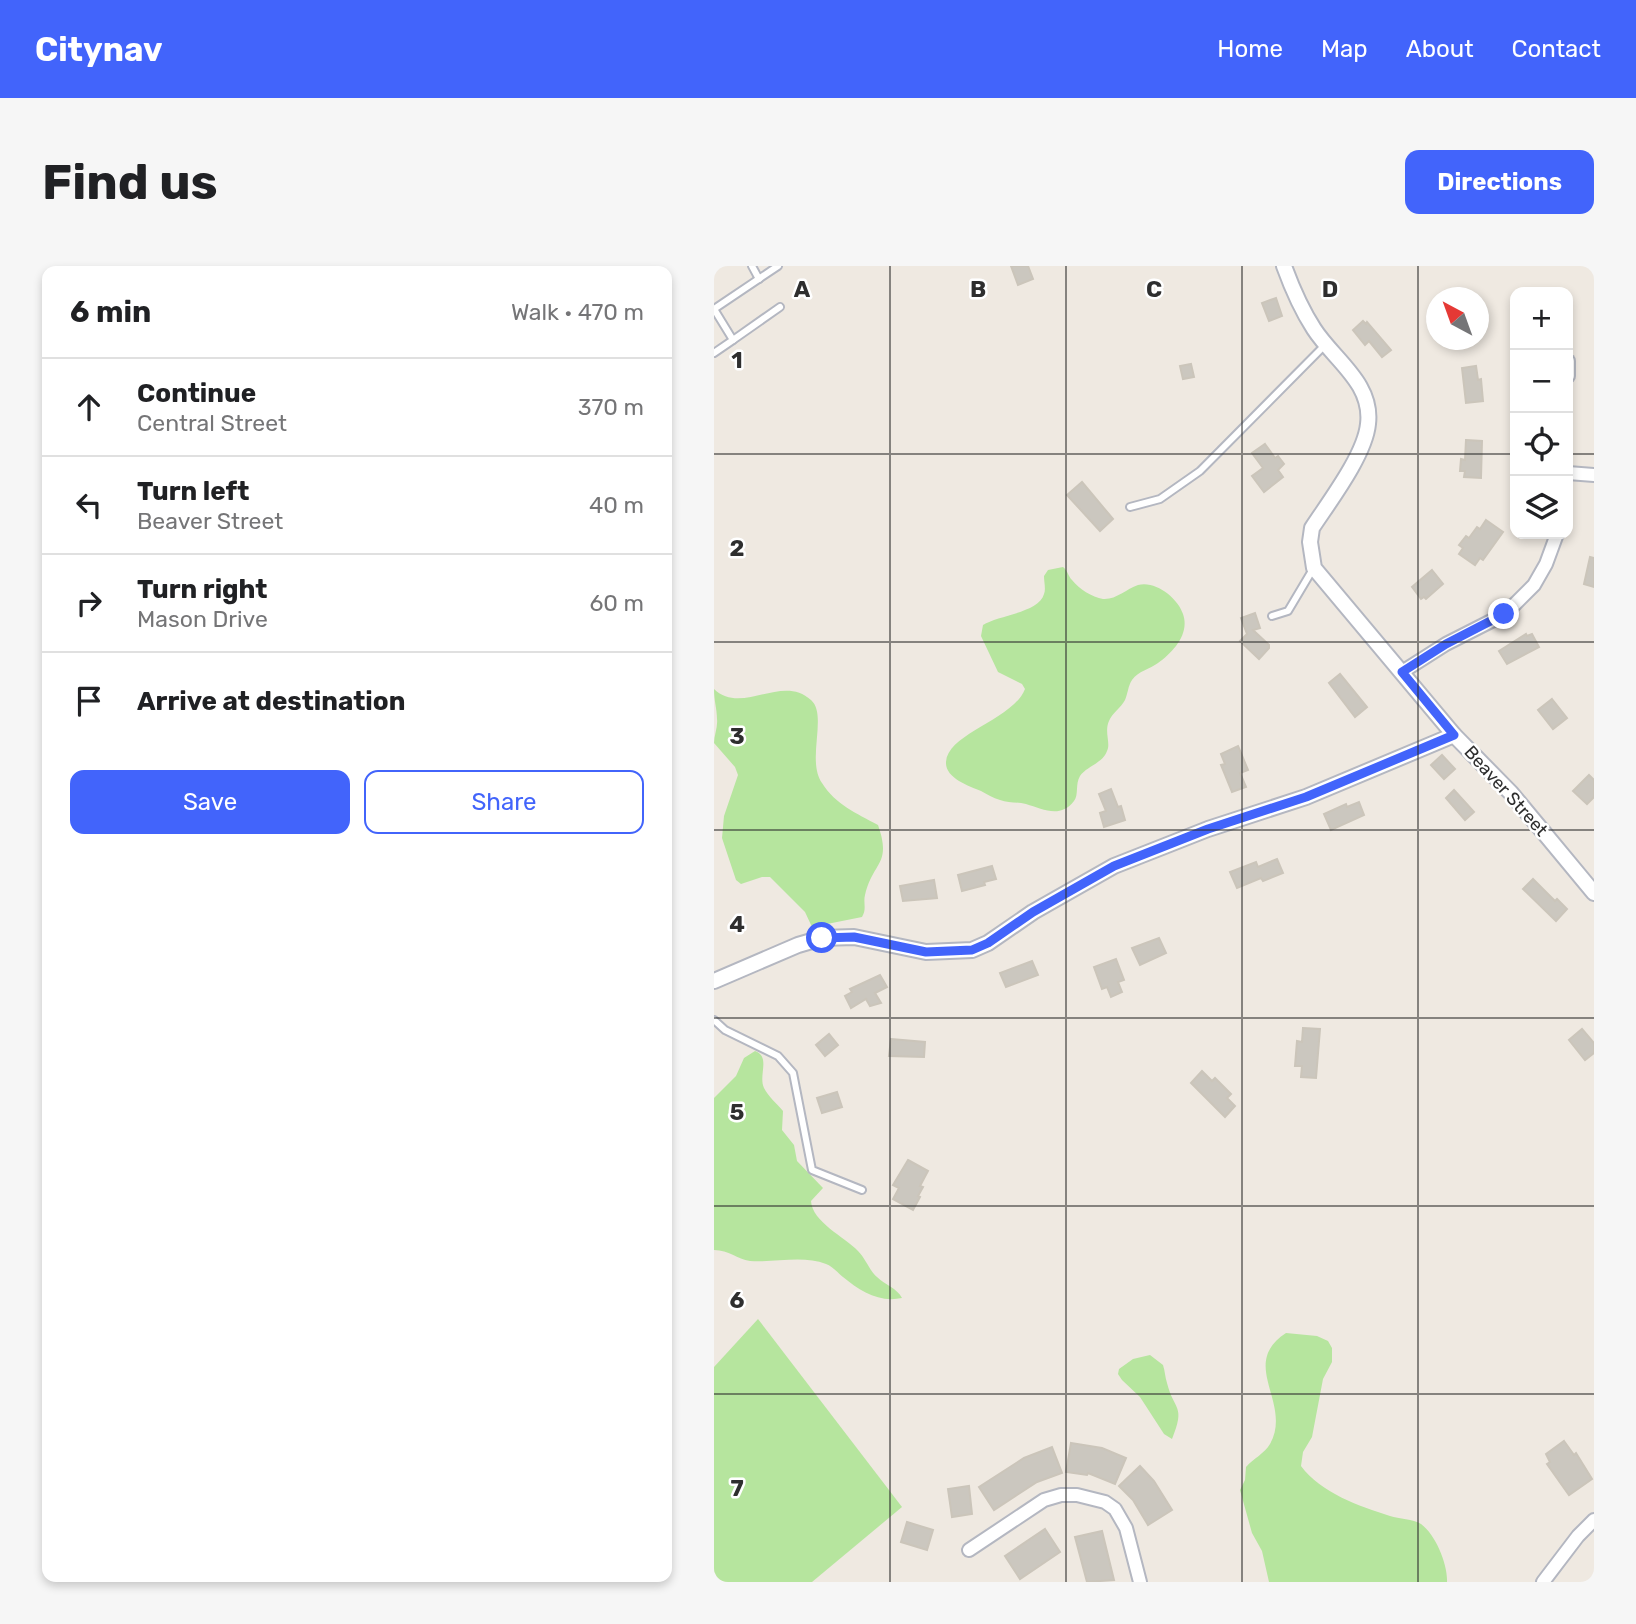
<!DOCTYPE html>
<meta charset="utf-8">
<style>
body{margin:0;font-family:Rubik,sans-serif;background:#f6f6f6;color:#202124}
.controls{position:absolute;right:21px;top:21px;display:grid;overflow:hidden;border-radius:14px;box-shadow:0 4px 10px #0003}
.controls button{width:63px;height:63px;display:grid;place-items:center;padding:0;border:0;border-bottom:2px solid #e0e0e0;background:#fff;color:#202124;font:35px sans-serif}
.compass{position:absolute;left:712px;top:21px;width:63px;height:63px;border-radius:50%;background:#fff;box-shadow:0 4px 10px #0003;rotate:319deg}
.stop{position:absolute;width:21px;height:21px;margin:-16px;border:5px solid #4264fb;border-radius:50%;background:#fff}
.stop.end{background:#4264fb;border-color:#fff;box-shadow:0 2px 7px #0008}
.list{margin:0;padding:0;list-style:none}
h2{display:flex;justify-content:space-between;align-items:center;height:91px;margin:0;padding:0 28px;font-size:30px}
h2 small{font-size:23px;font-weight:400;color:#757577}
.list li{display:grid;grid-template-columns:46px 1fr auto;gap:21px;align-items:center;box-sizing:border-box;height:98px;padding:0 28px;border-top:2px solid #e0e0e0}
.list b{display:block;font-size:26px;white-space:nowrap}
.list p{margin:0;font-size:23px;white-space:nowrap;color:#757577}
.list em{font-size:23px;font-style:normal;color:#757577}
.actions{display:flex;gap:14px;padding:21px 28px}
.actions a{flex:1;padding:16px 0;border:2px solid #4264fb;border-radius:14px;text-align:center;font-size:24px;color:#4264fb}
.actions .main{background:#4264fb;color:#fff}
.icon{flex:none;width:38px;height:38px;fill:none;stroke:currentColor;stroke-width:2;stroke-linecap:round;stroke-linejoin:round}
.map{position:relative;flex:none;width:880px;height:1316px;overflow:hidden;border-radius:14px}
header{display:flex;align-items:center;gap:42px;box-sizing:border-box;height:98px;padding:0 35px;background:#4264fb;color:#fff}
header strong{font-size:33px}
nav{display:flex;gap:38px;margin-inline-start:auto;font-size:24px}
.intro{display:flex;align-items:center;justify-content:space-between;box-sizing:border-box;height:168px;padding:0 42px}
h1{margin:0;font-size:49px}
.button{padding:18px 32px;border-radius:14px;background:#4264fb;color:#fff;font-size:24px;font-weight:700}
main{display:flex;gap:42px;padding:0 42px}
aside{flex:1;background:#fff;border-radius:14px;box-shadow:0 4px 10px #0003}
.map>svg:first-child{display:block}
.green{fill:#b6e59e}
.building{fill:#cbc7bf;stroke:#cbc5ba;stroke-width:2}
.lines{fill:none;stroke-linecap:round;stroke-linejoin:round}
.service-casing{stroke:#b4b7c1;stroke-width:10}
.minor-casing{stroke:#b4b7c1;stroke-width:16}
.tertiary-casing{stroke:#b4b7c1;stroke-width:18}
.service{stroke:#fff;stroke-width:6}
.minor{stroke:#fff;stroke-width:12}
.tertiary{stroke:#fff;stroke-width:14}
.route{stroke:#4264fb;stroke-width:9}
.grid{fill:none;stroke:#2e2e2e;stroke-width:2;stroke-opacity:0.55}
.labels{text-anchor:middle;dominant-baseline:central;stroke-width:5;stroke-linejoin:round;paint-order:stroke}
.street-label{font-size:18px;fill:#2e2e2e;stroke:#fff}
.grid-label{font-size:23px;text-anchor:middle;font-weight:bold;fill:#2e2e2e;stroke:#fff;stroke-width:5;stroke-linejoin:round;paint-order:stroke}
</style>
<header>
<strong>Citynav</strong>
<nav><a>Home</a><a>Map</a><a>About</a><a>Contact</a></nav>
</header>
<div class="intro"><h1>Find us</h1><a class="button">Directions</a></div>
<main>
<aside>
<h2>6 min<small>Walk · 470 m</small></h2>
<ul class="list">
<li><svg class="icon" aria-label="ahead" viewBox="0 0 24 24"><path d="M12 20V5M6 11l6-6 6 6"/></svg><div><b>Continue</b><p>Central Street</p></div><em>370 m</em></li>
<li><svg class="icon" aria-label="left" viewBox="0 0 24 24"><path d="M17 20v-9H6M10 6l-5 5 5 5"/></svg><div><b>Turn left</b><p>Beaver Street</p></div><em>40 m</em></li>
<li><svg class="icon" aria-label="right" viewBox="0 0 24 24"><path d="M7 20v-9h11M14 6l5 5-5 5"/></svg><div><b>Turn right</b><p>Mason Drive</p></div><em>60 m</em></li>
<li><svg class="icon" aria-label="arrive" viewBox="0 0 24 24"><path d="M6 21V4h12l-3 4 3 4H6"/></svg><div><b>Arrive at destination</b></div></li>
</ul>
<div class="actions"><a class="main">Save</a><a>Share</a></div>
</aside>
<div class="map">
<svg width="880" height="1316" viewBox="0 0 880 1316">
<rect width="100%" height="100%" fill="#efe9e1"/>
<g class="green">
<path d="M349,301C354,305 354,310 358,314C365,323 378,331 389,333C402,334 412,323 424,319C441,314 464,332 469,348C476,368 459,386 444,397C436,403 424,405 418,414C414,420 414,427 411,434C407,442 398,447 395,455C390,466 397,477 393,485C389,497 373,500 366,510C361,518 365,529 360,535C346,553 329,543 312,538C304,536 294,537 286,534C279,532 273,528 267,525C255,520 231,512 232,496C234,467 299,454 311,423L308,418L284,406L267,370L269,359C284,349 325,347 330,328C332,323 330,316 330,310L334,304Z"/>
<path d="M0,423C28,450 68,407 97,434C114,449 92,494 108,517C122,539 142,547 164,559C178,599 159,595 151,629C149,637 153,643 148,651L98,661L91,646L56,611H48L27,618L22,614L8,572L10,550L24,509L21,501L0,477C0,469 4,461 3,453C3,443 0,435 0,423Z"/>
<path d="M41,785C57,791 44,809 50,822C54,830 63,838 69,845L68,864L80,879L83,895L109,922L97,935C98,956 131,971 144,985C152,993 155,1004 163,1011C171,1019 183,1022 188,1032C165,1037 146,1025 129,1011C124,1007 118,1000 112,998C89,989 59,997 36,995C23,993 15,984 0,984V832L22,810L30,792Z"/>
<path d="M44,1053L188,1241L98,1316H0V1101Z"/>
<path d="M572,1067L603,1070L614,1075L618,1082V1096L609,1113L598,1171L589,1186L587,1200C607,1227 645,1240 676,1250C685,1253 699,1253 707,1258C722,1269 734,1299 733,1316H555L548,1285L538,1267L526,1224L531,1214L532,1201C539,1193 551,1187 556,1178C579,1137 524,1098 572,1067Z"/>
<path d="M436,1089L449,1099C451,1105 451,1111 453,1117C460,1145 472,1139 458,1173L450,1168L426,1131L408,1114L404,1108L405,1103L419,1093Z"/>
</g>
<g class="building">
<path d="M297,0H314L319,13L304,19Z"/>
<path d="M562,32L568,50L555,55L548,37Z"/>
<path d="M649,55L652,58L653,56L677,84L668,91L655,75L651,79L639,64Z"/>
<path d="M477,98L480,111L469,113L466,100Z"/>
<path d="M762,100L764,114L767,113L769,135L752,137L748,102Z"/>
<path d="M752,174L768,175L767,212L750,211L751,205H746L747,193L751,194Z"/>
<path d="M551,178L561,192L564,190L570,198L564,204L569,211L550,226L538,210L549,202L538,187Z"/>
<path d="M368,216L399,253L386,265L353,229Z"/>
<path d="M772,254L789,266L769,294L766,292L761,299L745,288L749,282L745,279L752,270L755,272L763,261L766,263Z"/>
<path d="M876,291L880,292V321L870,318Z"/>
<path d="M718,304L729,318L712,333L710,331L707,333L698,321Z"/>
<path d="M541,347L546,362L539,364L555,379V382L545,393L526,375L533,368L527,352Z"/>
<path d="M812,368L813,370L818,368L825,381L793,398L785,385Z"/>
<path d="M626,408L653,441L641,451L615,417Z"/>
<path d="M838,433L853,452L839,463L824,444Z"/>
<path d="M524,480L534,504L526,507L532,521L518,526L507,499L511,498L507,488Z"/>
<path d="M728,489L741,503L730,513L717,499Z"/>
<path d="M875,509L880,514V531L873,538L859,525Z"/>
<path d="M397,523L404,541L407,540L411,554L390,561L386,547L392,545L385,528Z"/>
<path d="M740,524L760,546L751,554L732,532Z"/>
<path d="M645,536L650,549L617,564L610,548L632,538L633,541Z"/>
<path d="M563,593L569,607L549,615L547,612L523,622L516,606L542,596L544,601Z"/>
<path d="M278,600L282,613L270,616L271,619L248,625L244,609Z"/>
<path d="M819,613L841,635L843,633L853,643L842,655L809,623Z"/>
<path d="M220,614L223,632L189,635L186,620Z"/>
<path d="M445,672L452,687L426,699L418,682Z"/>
<path d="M402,693L410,714L404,716L408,726L397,731L393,721L388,723L380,701Z"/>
<path d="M318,695L324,709L292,721L286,707Z"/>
<path d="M166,709L173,721L161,727L167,737L156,740L152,733L137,742L131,730L138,726L136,723Z"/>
<path d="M589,762L606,763L602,812L587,811L588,800H581L583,775L588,776Z"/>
<path d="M868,763L880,777V787L871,794L855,774Z"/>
<path d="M115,768L124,779L111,790L102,779Z"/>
<path d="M177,773L211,776L210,791L175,790Z"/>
<path d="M488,805L498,815L501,812L517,828L513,832L521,840L511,851L477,817Z"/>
<path d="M123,826L128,841L108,847L103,832Z"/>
<path d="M194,894L214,905L206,920L209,921L204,930L206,931L199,944L179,933L185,922L179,919Z"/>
<path d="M850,1175L860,1189L862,1187L878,1213L855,1229L833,1198L836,1196L832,1188Z"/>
<path d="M357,1177L388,1182L412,1192L401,1218L374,1207L373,1209L352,1206Z"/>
<path d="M338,1181L348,1207L323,1216L280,1244L265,1221L310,1192Z"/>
<path d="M426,1200L440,1215L458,1244L434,1259L419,1234L405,1220Z"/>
<path d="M255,1220L258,1248L238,1251L234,1223Z"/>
<path d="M193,1256L219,1264L213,1284L187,1276Z"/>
<path d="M331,1263L346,1286L306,1313L291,1290Z"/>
<path d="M388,1265L400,1314L373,1316L361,1271Z"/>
</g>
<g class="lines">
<defs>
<g id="service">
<path d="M38,0L45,13"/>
<path d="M0,43L64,0"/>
<path d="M0,43L19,74L0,87"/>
<path d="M19,74L66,41"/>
<path d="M416,241L446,233L486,205L611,79"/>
<path d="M558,350L574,345L599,303"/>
<path d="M0,754L11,764L64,790L79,807L98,904L148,924"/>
</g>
<g id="minor">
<path d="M854,110V95"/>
<path d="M854,207L880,209"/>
<path d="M688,406L732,378L791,348L820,319L832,298L843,268"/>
<path d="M255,1284L330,1234L347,1229H363L391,1236L401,1243L412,1262L426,1316"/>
<path d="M829,1316L864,1270L880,1254"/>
</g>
<g id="tertiary">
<path d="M570,0C578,22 587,43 600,63C620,94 659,117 654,158C651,189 615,236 598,262L596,276L600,302L740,469L797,527L880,627"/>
<path d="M0,715L84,679L108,672L140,671L212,686L258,684L274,677L319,646L400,600L494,563L592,531L740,469"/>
</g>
</defs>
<use href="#service" class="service-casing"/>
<use href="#minor" class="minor-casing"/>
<use href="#tertiary" class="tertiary-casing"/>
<use href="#service" class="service"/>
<use href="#minor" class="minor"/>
<use href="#tertiary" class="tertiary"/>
</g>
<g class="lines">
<path class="route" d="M108,672L140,671L212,686L258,684L274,677L319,646L400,600L494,563L592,531L740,469L688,406L732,378L790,348"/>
</g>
<path class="grid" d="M176,0V1316M352,0V1316M528,0V1316M704,0V1316M0,188H801M854,188H880M0,376H880M0,564H880M0,752H880M0,940H880M0,1128H880"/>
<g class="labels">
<g class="street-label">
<text transform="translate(792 525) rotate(48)">Beaver Street</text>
</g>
</g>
<g class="grid-label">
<text x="88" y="31">A</text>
<text x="264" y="31">B</text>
<text x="440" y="31">C</text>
<text x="616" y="31">D</text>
<text x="23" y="102">1</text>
<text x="23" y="290">2</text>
<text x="23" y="478">3</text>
<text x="23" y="666">4</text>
<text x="23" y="854">5</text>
<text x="23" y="1042">6</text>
<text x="23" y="1230">7</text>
</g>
</svg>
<div class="controls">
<button>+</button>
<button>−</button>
<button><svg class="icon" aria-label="locate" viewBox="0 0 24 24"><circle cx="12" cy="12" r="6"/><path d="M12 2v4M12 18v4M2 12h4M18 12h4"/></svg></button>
<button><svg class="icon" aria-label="layers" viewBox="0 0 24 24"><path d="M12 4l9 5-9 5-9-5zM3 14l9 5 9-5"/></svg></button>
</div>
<svg class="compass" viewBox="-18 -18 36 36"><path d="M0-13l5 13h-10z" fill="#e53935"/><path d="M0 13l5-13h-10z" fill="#757577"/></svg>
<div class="stop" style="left:108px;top:672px"></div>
<div class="stop end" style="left:790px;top:348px"></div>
</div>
</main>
